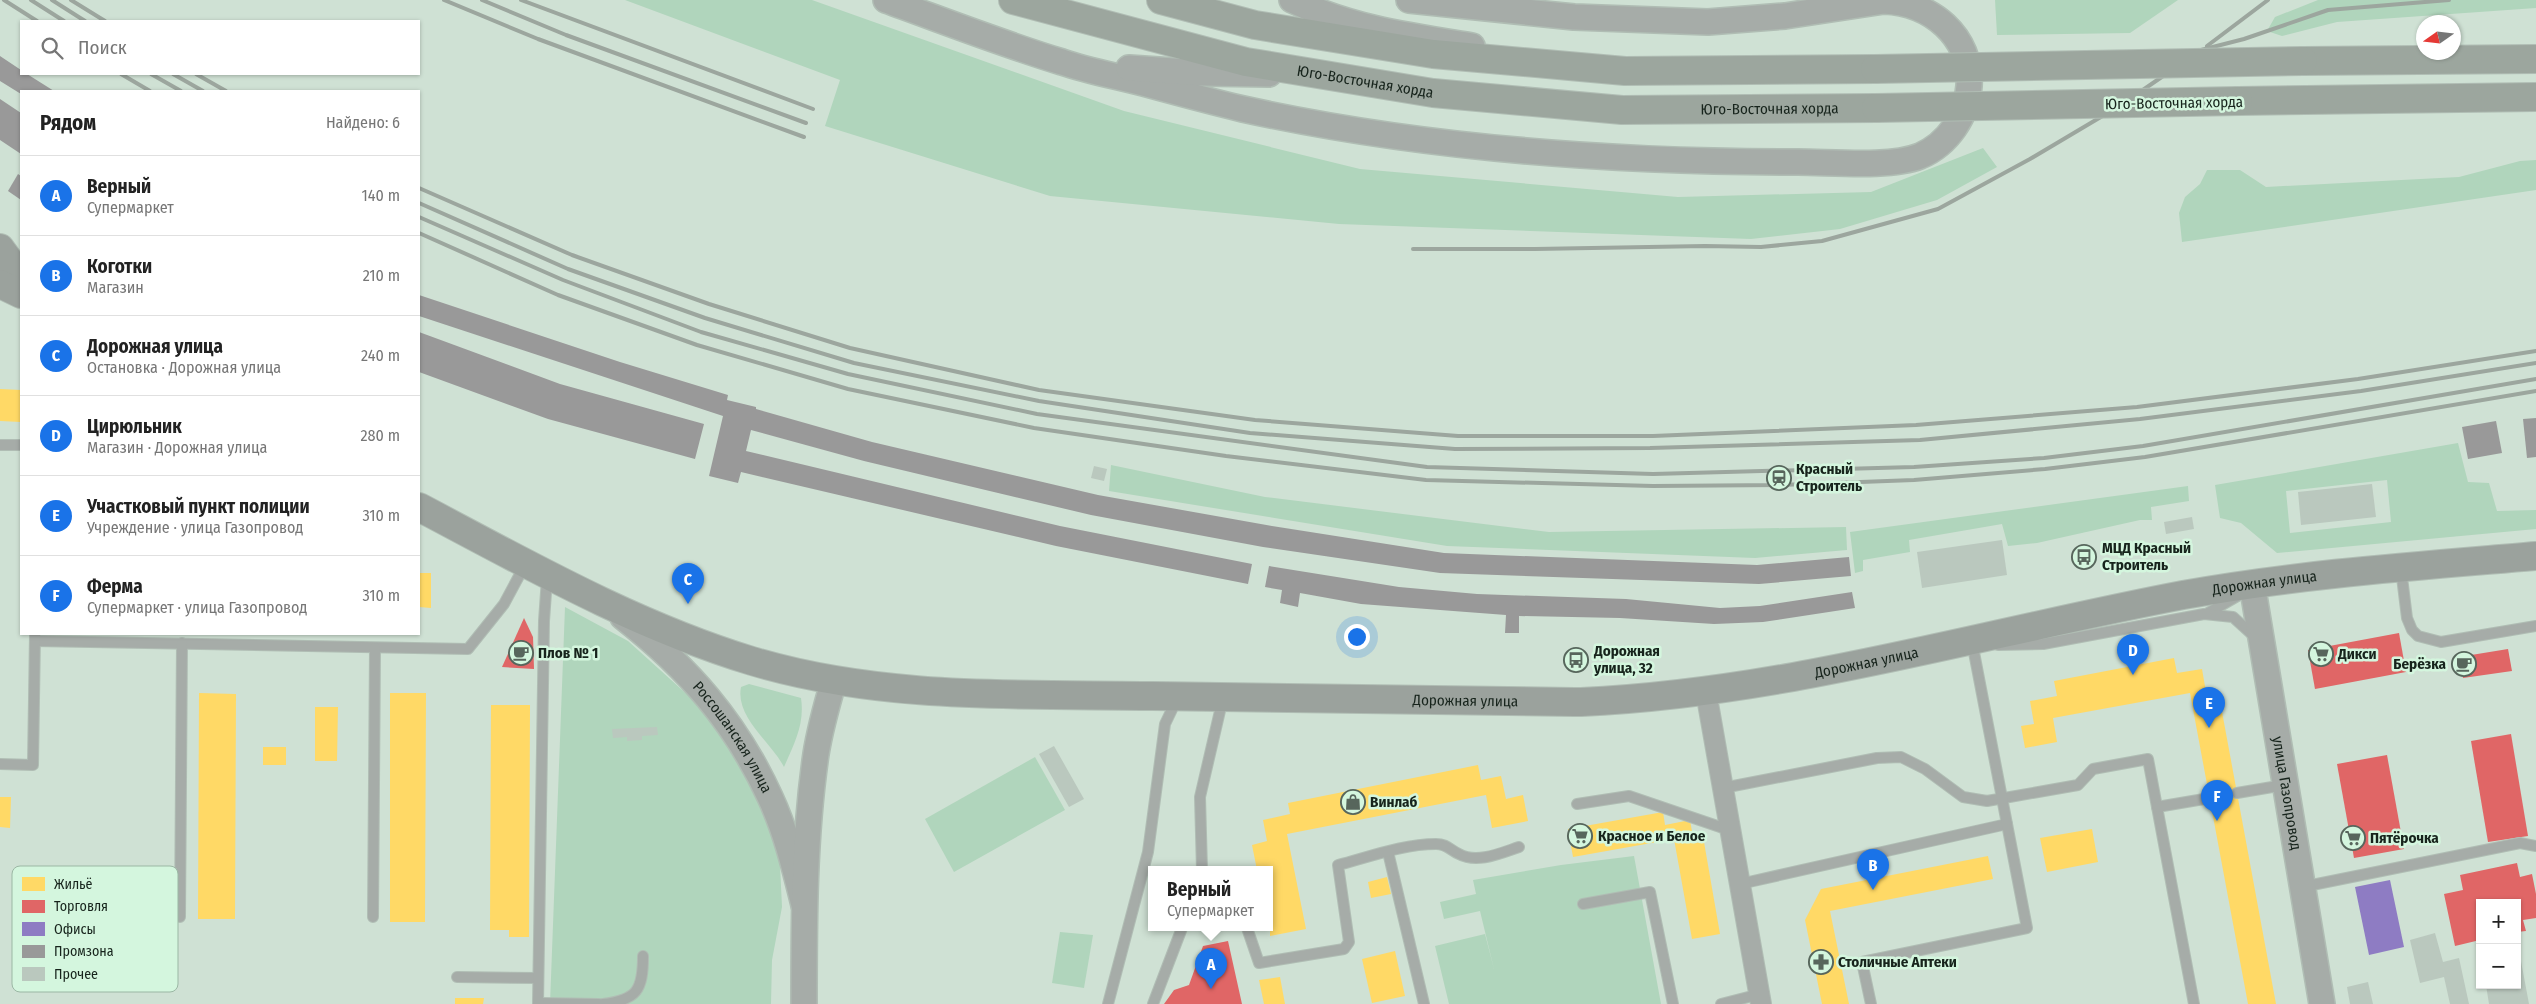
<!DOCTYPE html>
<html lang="ru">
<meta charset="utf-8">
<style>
body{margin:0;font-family:"Fira Sans Condensed",sans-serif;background:#f6f6f6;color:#222}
.controls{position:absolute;right:15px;bottom:15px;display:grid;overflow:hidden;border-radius:0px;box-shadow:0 1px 4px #0004}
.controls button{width:45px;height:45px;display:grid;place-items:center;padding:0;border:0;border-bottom:1px solid #e0e0e0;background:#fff;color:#222;font:25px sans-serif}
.compass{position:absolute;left:2416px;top:15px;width:45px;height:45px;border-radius:50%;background:#fff;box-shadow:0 1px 4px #0004;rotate:256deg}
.you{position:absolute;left:1356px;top:636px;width:18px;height:18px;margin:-12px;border:4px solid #fff;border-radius:50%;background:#1a73e8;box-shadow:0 0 0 8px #1a73e833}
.badge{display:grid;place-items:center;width:32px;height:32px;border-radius:50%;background:#1a73e8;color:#fff;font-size:16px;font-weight:700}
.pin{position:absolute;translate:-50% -41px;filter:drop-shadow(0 1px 2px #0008)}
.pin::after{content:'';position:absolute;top:26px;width:18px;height:15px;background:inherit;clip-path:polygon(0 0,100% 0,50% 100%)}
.popup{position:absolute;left:1148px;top:866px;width:125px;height:65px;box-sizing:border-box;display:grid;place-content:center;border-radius:0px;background:#fff;filter:drop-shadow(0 1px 4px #0005);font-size:16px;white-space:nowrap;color:#767676}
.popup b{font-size:19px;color:#222}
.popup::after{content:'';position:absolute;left:50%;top:100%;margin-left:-10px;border:10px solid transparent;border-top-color:#fff}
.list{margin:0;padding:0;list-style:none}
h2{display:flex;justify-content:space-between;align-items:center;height:65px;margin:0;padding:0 20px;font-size:21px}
h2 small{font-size:16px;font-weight:400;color:#767676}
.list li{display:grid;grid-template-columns:32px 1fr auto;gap:15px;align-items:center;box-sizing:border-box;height:80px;padding:0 20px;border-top:1px solid #e0e0e0}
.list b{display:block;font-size:19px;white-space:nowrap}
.list p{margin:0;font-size:16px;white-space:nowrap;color:#767676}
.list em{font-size:16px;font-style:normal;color:#767676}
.icon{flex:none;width:28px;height:28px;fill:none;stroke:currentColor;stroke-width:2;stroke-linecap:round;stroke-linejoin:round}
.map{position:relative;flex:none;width:2536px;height:1004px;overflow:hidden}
.search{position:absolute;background:#fff;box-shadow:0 1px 4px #0004;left:20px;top:20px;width:400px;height:55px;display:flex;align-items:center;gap:12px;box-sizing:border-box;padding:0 18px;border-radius:0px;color:#767676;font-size:19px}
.panel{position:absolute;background:#fff;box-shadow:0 1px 4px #0004;left:20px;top:90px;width:400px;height:545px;border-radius:0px}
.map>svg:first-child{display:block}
.green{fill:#b0d5bc;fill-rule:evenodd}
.homes{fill:#ffd966}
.shops{fill:#e06666}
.offices{fill:#8e7cc3}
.industry{fill:#999}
.building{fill:#bac8be}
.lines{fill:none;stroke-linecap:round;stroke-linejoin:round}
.service-casing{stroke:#b0bdb4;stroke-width:12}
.minor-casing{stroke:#b0bdb4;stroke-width:22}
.tertiary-casing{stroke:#b0bdb4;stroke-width:28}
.secondary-casing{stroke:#b0bdb4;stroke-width:30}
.primary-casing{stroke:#b0bdb4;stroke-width:30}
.service{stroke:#a6aca8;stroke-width:10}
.minor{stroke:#a6aca8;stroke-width:20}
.tertiary{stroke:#a6aca8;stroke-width:25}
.secondary{stroke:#9ba29d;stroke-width:28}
.primary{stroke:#9ca69e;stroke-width:28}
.rail{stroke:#9ca69e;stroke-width:4}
.primary-bridge-casing{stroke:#b0bdb4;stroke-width:30;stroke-linecap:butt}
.primary-bridge{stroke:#9ca69e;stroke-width:28}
.labels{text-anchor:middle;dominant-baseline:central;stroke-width:5;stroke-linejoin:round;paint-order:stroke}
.street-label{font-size:15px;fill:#17241c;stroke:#d4f6de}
.poi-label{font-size:15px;font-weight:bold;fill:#17241c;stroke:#d4f6de;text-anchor:start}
.key{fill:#d4f6de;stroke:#9bb7a4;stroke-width:1}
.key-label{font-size:14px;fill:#17241c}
</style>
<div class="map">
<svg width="2536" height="1004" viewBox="0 0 2536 1004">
<rect width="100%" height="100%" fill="#cfe1d4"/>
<g class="green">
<path d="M625,0H812L1124,111L1360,169L1678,197L1871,192L1983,148L1997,167L1937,200L1840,229L1751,239L1339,224L1050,196L825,126L840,80Z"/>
<path d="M1995,0H2178L2130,33L1997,35Z"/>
<path d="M2318,0H2536V8L2337,22L2282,36L2267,31L2275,17Z"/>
<path d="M2536,160V190L2182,242L2179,213L2185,197L2200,184L2207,170H2240L2266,187L2459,177L2520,161Z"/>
<path d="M2458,443L2468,482L2489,483L2497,511L2536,510V529L2277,553L2241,523L2220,518L2215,485ZM2387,480L2391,522L2290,533L2286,491Z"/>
<path d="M1111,465L1265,497L1549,532L1846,527L1847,550L1755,558L1447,546L1109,491Z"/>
<path d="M2188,486L2189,501L2151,507L2152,520H2140L2037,543L2008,546L2002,524L1909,540L1910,552L1863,560V571L1855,573L1850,532Z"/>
<path d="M565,607L628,641L701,707L735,756L760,799L779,844L782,907L772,960L771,1004H550Z"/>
<path d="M749,684L801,698C805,724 794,744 784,767C771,742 735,717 741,687Z"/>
<path d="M1035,757L1065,810L954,872L925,819Z"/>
<path d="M1634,856L1661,1004H1449L1435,946L1485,934L1494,969L1480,911L1444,919L1440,902L1476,894L1473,880L1561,865Z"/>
<path d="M1060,932L1093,935L1084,988L1052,983Z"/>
</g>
<g class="homes">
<path d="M0,389L21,390V422L0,421Z"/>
<path d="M419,573H431V608L419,607Z"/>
<path d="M2174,658L2177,673L2202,669L2206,692L2218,690L2276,1004H2248L2190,693L2053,718L2057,742L2025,748L2021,726L2034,724L2030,701L2057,696L2054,681Z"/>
<path d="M199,693L236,694L235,919H198Z"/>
<path d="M390,693H426L425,922H390Z"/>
<path d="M491,705H530L529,937H509V930H490Z"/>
<path d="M315,707H338L337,761H315Z"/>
<rect x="263" y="747" width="23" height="18"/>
<path d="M1478,765L1481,780L1501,776L1506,799L1523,795L1528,821L1492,828L1486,795L1287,834L1306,929L1270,936V870H1257L1252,845L1267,841L1263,820L1290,814L1288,803Z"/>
<path d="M0,797H11L10,828L0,827Z"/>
<path d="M1663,812L1665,825L1690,820L1694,843L1704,842L1720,934L1692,939L1674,839L1573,857L1568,829Z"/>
<path d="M2092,829L2098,862L2047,872L2040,838Z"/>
<path d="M1988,856L1993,879L1830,911L1849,1004H1822L1805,920L1821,889Z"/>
<path d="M1387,877L1391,894L1371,898L1368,882Z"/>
<path d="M1395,951L1405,996L1372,1003L1362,959Z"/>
<path d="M1280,977L1285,1004H1264L1259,980Z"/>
<path d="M455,998H484L483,1004H455Z"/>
</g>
<g class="shops">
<path d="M524,618L533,637L534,669L502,667Z"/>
<path d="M2399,633L2406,672L2315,689L2308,650Z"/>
<path d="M2508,649L2512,671L2463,678L2459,657Z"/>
<path d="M2511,734L2528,836L2488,842L2471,741Z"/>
<path d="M2387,755L2404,849L2354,858L2337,764Z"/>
<path d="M2517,863L2520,877L2532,874L2536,894V918L2523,920L2526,931L2517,932V903H2480V940L2455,946L2444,894L2463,890L2460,875Z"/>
<path d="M1228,941L1242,1004H1164L1174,990L1189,985L1203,946Z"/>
</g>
<path class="offices" d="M2390,880L2404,947L2369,955L2355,887Z"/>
<g class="industry">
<path d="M0,56L21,70V74H27L54,91H21V94L0,81Z"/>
<path d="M0,99L21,113V154L0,140Z"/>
<path d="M18,174L21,176V200L8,191Z"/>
<path d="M419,295L620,362L728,395L727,400L756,407V409L872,442L1098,495L1272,526L1444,553L1757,565L1849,557L1851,576L1759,584L1440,573L1263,547L1091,515L864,461L751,430L746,451L1060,526L1252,564L1248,584L1056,546L741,472L738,483L709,476L723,416L419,316Z"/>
<path d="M419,332L560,384L704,424L695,459L548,419L419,372Z"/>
<path d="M2536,418V457L2527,458L2523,419Z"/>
<path d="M2496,421L2502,453L2468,459L2462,427Z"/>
<path d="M1269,566L1399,587L1477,594L1626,599L1720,608L1760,606L1852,592L1855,608L1763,622L1714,624L1620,618L1519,616V633H1505L1506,615L1361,604L1300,593L1298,607L1280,603L1282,590L1265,587Z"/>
</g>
<g class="building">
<path d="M1094,466L1107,469L1104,481L1091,478Z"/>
<path d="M2372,484L2376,517L2301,525L2298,492Z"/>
<path d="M2192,517L2194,529L2166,534L2164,522Z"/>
<path d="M2002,540L2007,575L1922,588L1917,552Z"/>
<path d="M657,727L658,735L642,736V740L627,741V737L613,738L612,729Z"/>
<path d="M1054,746L1084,799L1069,807L1039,754Z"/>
<path d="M2435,933L2443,962L2459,958L2469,1004H2450L2444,977L2420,983L2410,940Z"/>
<path d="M2518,945L2529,1004H2489L2486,985H2517Z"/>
<path d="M2368,982L2373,1004H2350L2347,987Z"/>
</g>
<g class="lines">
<defs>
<g id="service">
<path d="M0,445H21"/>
<path d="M2401,569L2407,618L2412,630L2418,636L2441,642L2536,626"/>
<path d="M2208,613L2241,594"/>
<path d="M35,641L468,649L504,604L526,563"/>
<path d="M1998,645L2043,644L2204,614L2233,617L2255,637"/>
<path d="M0,764L33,765L35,634"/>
<path d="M1723,788L1877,758L1901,757L1925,769L1963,797L1987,801L2078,785L2093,769L2148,759L2194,1004"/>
<path d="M2237,793L2284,785"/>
<path d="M1577,804L1629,796L1729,830"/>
<path d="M2157,807L2210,798"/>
<path d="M1388,852L1424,1004"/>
<path d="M1202,870L1200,797L1223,698"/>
<path d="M1740,884L2007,824"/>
<path d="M2302,887L2520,843L2536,846"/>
<path d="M1583,904L1650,892L1673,1004"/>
<path d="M180,917L182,643"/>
<path d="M373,917L375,648"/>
<path d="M1247,928L1259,963L1344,949L1349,942L1338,865C1369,857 1403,844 1436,844C1447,844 1450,850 1459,854C1477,864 1501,853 1519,847"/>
<path d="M457,977L538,978"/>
<path d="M539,1003L599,1004"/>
<path d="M538,1004L544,621L547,578"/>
<path d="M603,1004C637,1000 643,990 643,956"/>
<path d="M1108,1004L1148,852L1165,724L1177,699"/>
<path d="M1153,1004L1182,928"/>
<path d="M1721,1004L1760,994"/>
<path d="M1871,1004L1862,962L2027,928L1972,642"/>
</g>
<path id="minor" d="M1706,692L1761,1004"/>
<g id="tertiary">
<path d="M886,0C944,21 1003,44 1062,62C1088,71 1116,76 1143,83C1176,92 1209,101 1243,109C1425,149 1612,162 1798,162C1832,162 1890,168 1920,156C1948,144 1967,116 1969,86C1972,36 1931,3 1884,1L1785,16L1708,22L1574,17L1409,0"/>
<path d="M1292,0C1350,28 1409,36 1472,46"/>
<path d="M1129,68L1203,73L1269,74"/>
<path id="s1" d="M2252,584L2322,1004"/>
<path id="s2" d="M623,617C688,668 735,721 770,797C786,831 795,869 804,905"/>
<path d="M804,1004C804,921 804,836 816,754C820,729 827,704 834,680"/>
</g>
<g id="secondary">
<path d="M0,248L21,277"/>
<path d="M0,284L21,294"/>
<path id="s3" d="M419,507C527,564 634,625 752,661C882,700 1019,694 1153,696C1295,698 1438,701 1581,702C1785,693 1983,633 2183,595C2300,574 2418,566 2536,556"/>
</g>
<g id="primary">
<path id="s4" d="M1013,0L1246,62L1433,93L1622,110L1876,108"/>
<path d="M1161,0L1255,25L1433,54L1625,71L1875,69"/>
<path d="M2303,61L2536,59"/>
<path d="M2238,101L2536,97"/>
</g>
</defs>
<use href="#service" class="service-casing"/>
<use href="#minor" class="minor-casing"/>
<use href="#tertiary" class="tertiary-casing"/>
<use href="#secondary" class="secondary-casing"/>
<use href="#primary" class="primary-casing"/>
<use href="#service" class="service"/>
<use href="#minor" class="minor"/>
<use href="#tertiary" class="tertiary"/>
<use href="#secondary" class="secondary"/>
<use href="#primary" class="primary"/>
<g class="rail">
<path d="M4,0L37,21"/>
<path d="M31,0L64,21"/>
<path d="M52,0L85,21"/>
<path d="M71,0L105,21"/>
<path d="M444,0L538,39L804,137"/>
<path d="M482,0L566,35L806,123"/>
<path d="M521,0L813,109"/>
<path d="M2207,46L2268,0"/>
<path d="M121,74L150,91"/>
<path d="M151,74L181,91"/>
<path d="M173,74L203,91"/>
<path d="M196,74L226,91"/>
<path d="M419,188L572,255L709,304L850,348L1039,390L1255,420L1458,436H1653L1916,425L2137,407L2358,379L2536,351"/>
<path d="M419,203L568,269L705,318L854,363L1039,401L1250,433L1455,449L1650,448L1920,440L2140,419L2361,391L2536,363"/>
<path d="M419,217L563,280L701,332L848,374L1037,414L1427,467L1653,474L1914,467L2044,458L2143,446L2536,379"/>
<path d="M419,233L558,295L697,345L848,389L1034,428L1226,456L1426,480L1653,486L1780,485L1914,480L2045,469L2145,457L2536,391"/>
<path d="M1413,249H1535L1705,246L1761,247L1822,241L1938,209L2030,159L2121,105L2201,50L2244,39L2328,10L2449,0"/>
</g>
<defs>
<g id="primary-bridge">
<path d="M1875,69L2303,61"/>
<path d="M1876,108L2238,101"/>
</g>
</defs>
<use href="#primary-bridge" class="primary-bridge-casing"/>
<use href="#primary-bridge" class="primary-bridge"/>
</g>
<defs>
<symbol id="station-ring" viewBox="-11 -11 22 22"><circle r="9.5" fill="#d4f6de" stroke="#57665c" stroke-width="1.5"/><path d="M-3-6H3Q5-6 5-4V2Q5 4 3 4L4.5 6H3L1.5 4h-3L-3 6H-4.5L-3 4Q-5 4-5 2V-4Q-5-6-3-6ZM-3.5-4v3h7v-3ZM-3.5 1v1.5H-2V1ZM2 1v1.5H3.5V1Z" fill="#57665c"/></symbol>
<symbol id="bus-ring" viewBox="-11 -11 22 22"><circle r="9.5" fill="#d4f6de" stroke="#57665c" stroke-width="1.5"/><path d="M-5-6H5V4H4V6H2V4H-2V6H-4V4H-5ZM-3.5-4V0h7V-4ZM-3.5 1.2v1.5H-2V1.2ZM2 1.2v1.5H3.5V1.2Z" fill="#57665c"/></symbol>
<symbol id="cafe-ring" viewBox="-11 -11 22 22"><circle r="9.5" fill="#d4f6de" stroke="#57665c" stroke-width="1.5"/><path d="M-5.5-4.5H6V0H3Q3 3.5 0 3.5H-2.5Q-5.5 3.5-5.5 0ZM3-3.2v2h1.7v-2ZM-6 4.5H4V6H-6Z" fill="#57665c"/></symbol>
<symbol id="supermarket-ring" viewBox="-11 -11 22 22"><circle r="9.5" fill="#d4f6de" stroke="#57665c" stroke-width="1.5"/><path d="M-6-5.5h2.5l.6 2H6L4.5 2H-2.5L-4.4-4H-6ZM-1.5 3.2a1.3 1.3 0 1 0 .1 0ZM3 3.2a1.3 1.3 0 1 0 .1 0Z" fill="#57665c"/></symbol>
<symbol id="shop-ring" viewBox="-11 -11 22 22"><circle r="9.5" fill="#d4f6de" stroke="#57665c" stroke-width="1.5"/><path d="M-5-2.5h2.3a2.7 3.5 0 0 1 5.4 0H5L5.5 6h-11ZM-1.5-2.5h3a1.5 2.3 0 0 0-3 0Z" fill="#57665c"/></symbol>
<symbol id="pharmacy-ring" viewBox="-11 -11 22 22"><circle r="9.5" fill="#d4f6de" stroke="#57665c" stroke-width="1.5"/><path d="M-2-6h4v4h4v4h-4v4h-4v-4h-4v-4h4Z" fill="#57665c"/></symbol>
</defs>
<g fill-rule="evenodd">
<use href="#station-ring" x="1765" y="464" width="28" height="28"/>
<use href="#bus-ring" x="2070" y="543" width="28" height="28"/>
<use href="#cafe-ring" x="507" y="639" width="28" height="28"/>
<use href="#supermarket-ring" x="2307" y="640" width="28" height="28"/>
<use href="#bus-ring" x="1562" y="646" width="28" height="28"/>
<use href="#cafe-ring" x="2450" y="650" width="28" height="28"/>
<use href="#shop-ring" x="1339" y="788" width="28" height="28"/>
<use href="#supermarket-ring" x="1566" y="822" width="28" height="28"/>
<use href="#supermarket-ring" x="2339" y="824" width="28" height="28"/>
<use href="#pharmacy-ring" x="1807" y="948" width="28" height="28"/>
</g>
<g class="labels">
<g class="street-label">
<text stroke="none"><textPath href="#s4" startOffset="362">Юго-Восточная хорда</textPath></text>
<text transform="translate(2174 103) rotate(-1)">Юго-Восточная хорда</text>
<text stroke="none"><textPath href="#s4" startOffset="768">Юго-Восточная хорда</textPath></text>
<text stroke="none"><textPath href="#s3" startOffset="1894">Дорожная улица</textPath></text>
<text stroke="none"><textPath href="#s3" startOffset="1488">Дорожная улица</textPath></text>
<text stroke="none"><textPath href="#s3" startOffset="1084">Дорожная улица</textPath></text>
<text stroke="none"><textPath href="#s2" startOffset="164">Россошанская улица</textPath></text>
<text stroke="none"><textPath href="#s1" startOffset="212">улица Газопровод</textPath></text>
</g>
<g class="poi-label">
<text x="1796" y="469">Красный<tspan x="1796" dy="17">Строитель</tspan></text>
<text x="2102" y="548">МЦД Красный<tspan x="2102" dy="17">Строитель</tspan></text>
<text x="1594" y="651">Дорожная<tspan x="1594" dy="17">улица, 32</tspan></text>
<text x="538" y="653">Плов № 1</text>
<text x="2338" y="654">Дикси</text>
<text x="2446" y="664" text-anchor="end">Берёзка</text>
<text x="1370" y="802">Винлаб</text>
<text x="1598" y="836">Красное и Белое</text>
<text x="2370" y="838">Пятёрочка</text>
<text x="1838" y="962">Столичные Аптеки</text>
</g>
</g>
<rect x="12" y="866" width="166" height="126" rx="8" class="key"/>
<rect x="22" y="877" width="23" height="14" fill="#ffd966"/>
<rect x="22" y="900" width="23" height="13" fill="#e06666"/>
<rect x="22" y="922" width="23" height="14" fill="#8e7cc3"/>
<rect x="22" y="945" width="23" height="13" fill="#999"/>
<rect x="22" y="967" width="23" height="14" fill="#bac8be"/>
<g class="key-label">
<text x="54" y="889">Жильё</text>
<text x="54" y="911">Торговля</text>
<text x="54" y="934">Офисы</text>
<text x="54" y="956">Промзона</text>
<text x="54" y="979">Прочее</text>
</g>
</svg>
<div class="controls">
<button>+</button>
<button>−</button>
</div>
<svg class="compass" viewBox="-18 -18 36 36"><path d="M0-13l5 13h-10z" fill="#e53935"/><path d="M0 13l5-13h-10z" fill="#767676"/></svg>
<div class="you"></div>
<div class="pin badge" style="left:1211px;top:989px">A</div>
<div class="popup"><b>Верный</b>Супермаркет</div>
<div class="pin badge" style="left:1873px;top:890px">B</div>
<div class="pin badge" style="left:688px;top:604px">C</div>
<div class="pin badge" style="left:2133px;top:675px">D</div>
<div class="pin badge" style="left:2209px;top:728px">E</div>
<div class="pin badge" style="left:2217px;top:821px">F</div>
<div class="search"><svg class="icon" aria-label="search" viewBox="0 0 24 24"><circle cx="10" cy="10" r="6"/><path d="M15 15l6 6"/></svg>Поиск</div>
<section class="panel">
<h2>Рядом<small>Найдено: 6</small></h2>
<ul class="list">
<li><span class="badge">A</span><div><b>Верный</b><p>Супермаркет</p></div><em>140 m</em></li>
<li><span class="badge">B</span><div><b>Коготки</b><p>Магазин</p></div><em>210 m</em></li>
<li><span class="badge">C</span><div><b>Дорожная улица</b><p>Остановка · Дорожная улица</p></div><em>240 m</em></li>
<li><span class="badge">D</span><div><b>Цирюльник</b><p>Магазин · Дорожная улица</p></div><em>280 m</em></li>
<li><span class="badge">E</span><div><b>Участковый пункт полиции</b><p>Учреждение · улица Газопровод</p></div><em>310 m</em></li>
<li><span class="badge">F</span><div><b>Ферма</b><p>Супермаркет · улица Газопровод</p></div><em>310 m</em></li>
</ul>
</section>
</div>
